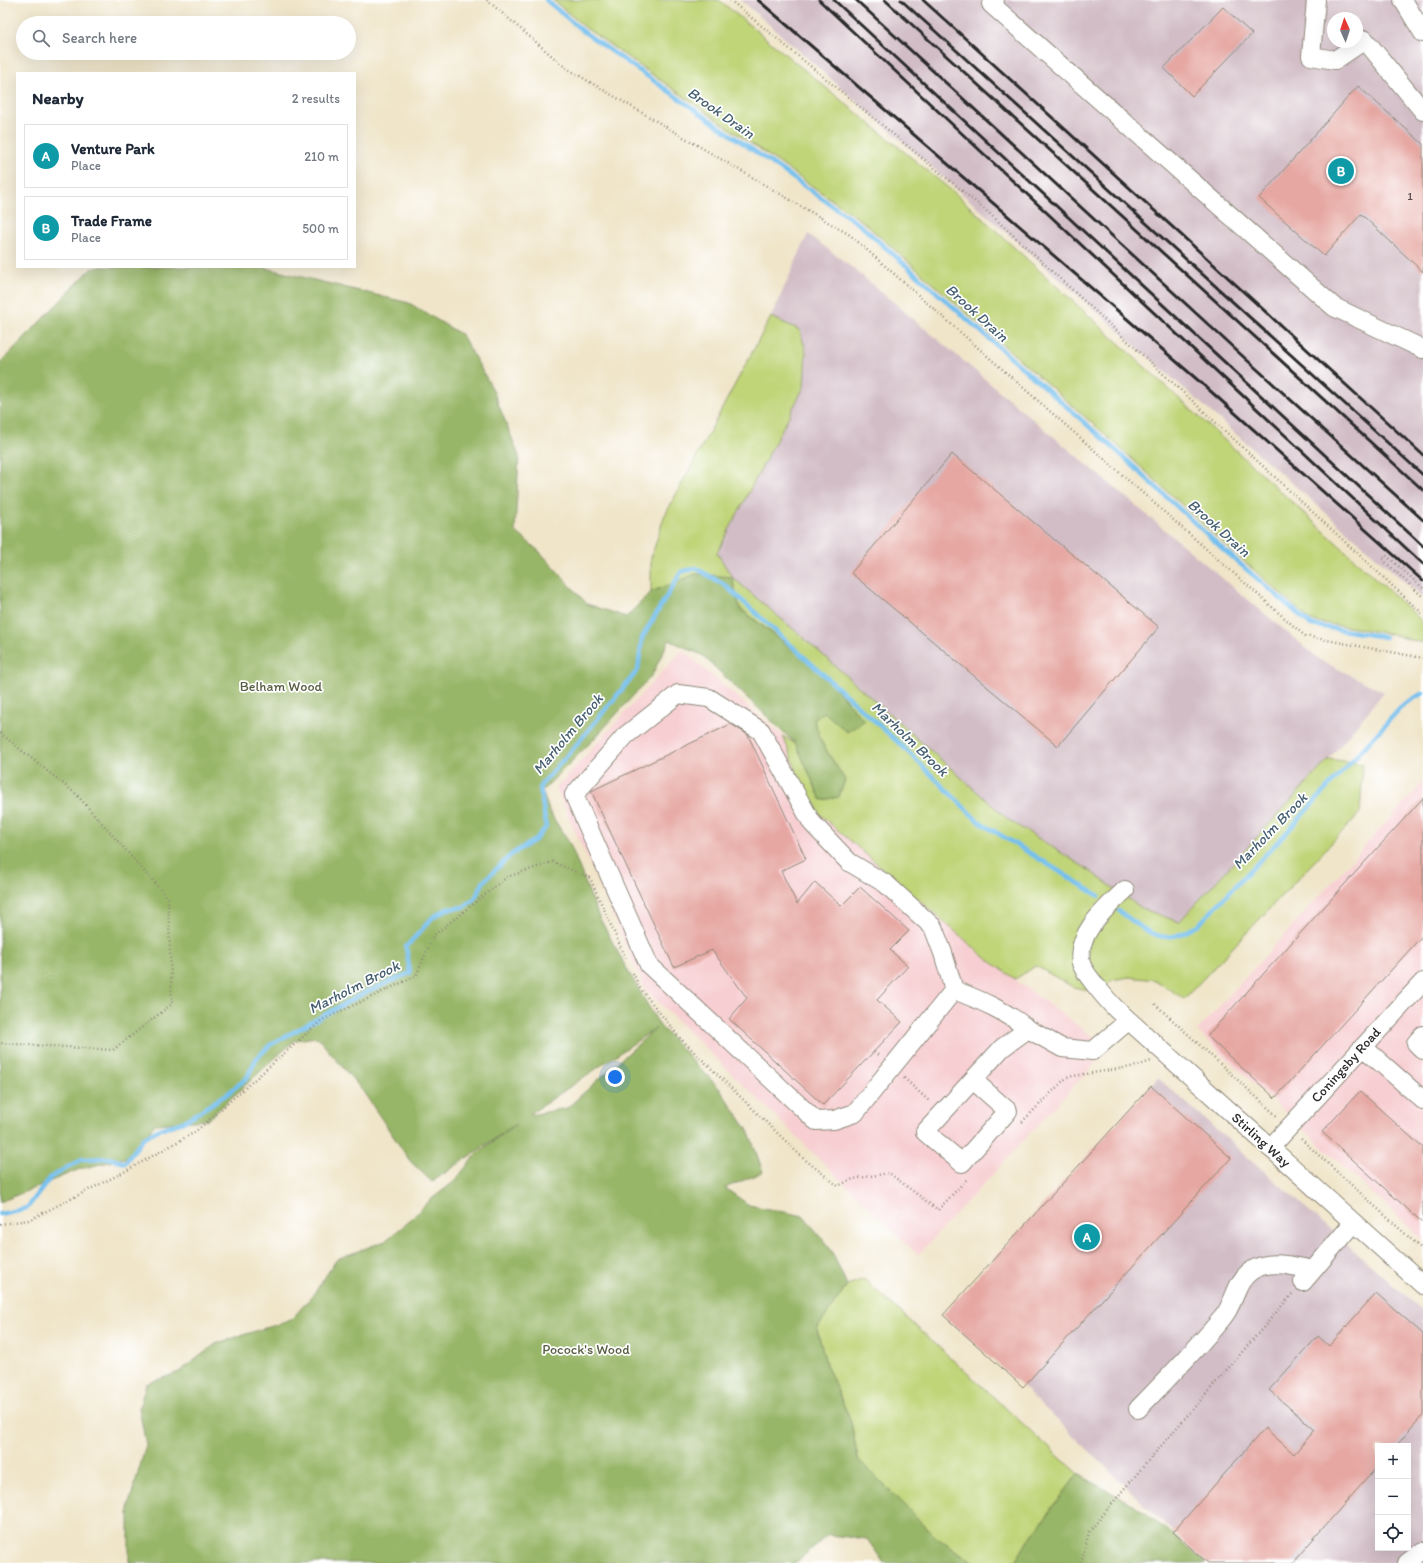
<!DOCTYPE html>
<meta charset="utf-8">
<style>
body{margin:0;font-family:Itim,sans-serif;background:#f6f6f7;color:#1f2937}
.controls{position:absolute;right:12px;bottom:12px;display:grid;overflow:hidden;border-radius:0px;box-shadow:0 4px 16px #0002}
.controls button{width:36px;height:36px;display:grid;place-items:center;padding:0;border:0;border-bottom:1px solid #e0e1e3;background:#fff;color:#1f2937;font:20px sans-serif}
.compass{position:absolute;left:1327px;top:12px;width:36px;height:36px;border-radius:50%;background:#fff;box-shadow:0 4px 16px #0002;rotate:357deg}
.you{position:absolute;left:615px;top:1077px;width:14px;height:14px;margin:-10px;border:3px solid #fff;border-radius:50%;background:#1a73e8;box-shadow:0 0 0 6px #1a73e833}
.badge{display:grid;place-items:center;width:26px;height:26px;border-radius:50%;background:#d1495b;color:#fff;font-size:13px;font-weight:700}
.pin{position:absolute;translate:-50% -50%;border:2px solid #fff;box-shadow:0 1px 4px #0006}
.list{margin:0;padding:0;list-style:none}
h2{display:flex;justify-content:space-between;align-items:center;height:52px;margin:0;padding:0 16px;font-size:17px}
h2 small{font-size:13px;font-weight:400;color:#747a83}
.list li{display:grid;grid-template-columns:26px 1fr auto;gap:12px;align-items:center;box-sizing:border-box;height:64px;margin:0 8px 8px;padding:0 8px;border:1px solid #e0e1e3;border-radius:0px}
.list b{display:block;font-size:15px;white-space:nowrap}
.list p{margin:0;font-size:13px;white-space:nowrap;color:#747a83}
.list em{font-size:13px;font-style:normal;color:#747a83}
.icon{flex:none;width:22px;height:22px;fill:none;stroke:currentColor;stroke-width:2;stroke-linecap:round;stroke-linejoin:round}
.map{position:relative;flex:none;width:1423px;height:1563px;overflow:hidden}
.search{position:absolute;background:#fff;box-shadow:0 4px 16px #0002;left:16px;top:16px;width:340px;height:44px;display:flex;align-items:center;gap:10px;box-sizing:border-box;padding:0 14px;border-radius:22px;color:#747a83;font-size:15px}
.panel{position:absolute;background:#fff;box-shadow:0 4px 16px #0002;left:16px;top:72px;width:340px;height:196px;border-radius:0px}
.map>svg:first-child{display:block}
.built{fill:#f7cfd2}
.industrial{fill:#d2bdc6;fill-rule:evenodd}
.green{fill:#c0d478;stroke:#768052}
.forest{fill:#98b668;stroke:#62704a;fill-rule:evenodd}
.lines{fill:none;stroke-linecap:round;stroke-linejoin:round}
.stream{stroke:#75c0ef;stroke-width:4.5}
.building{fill:#e6a7a2}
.minor-casing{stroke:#8e887a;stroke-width:20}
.path{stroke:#8e887a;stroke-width:2.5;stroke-dasharray:1 3;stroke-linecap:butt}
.minor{stroke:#fff;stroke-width:18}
.rail{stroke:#2b2b2b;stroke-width:3}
.labels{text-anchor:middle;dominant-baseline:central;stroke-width:3.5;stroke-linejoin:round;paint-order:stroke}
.number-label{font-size:12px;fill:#5a4a49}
.park-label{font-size:14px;fill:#585e42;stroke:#fff}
.street-label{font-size:14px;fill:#2b2b2b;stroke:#fff}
.water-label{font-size:15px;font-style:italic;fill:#455f70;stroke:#fff}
</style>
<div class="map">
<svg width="1423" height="1563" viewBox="0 0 1423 1563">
<rect width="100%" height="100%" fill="#fff"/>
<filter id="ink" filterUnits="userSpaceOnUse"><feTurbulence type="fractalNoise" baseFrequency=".025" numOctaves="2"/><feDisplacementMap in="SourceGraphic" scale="8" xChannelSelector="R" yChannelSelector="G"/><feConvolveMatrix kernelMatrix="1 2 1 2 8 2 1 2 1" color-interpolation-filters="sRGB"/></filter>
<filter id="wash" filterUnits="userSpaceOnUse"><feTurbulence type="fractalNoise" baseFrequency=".012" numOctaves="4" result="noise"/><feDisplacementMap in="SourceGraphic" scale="16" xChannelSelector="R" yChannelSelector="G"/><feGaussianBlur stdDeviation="0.9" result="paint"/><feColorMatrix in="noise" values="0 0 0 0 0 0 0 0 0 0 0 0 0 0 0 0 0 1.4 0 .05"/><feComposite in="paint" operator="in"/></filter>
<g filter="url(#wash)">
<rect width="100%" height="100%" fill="#f0e5c9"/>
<g class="built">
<path d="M682,650L783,736L810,806L987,959L1109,1048L918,1255L645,989L556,788Z"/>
<path d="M1423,782V1240L1197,1031Z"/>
</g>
<g class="industrial">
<path d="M741,0H1423V598ZM1333,18H1357V42H1333Z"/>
<path d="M808,234L850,266L1320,660L1384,692L1329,759L1179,922L1143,909L1084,867L1009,820L732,577L717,553L804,387L782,323L771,317Z"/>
<path d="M1158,1078L1423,1311V1563H1208L1173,1532L1023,1387L943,1315ZM1378,1446H1408V1548H1378Z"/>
</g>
<g class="green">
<path d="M553,0H719L957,195L1423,622V643L1385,633L1311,621L1207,528L1116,444L862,221L586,28Z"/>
<path d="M771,317L800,330L806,352L804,387L717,553L732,577L807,641L1009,820L1084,867L1143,909L1179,922L1329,759L1363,764L1360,813L1184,999L1155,980L1129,977L1112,980L1101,992L1073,987L1036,966L1015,979L987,959L810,806L783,736L796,744L821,800L838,797L845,780L822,743L814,720L824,712L863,721L821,671L696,574L651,592V558L664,517Z"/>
<path d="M864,1279L1078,1474L1027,1542L1015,1563L974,1562L939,1540L858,1459L851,1422L826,1364L817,1329L847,1285Z"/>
</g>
<g class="forest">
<path d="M101,267H261L409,303L462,335L492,388L519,456L515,531L540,552L587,604L626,617L651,592L696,574L732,577L740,609L821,671L864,721L847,732L824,712L814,720L822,743L845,780L839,797L821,800L796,744L702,655L669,640L652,675L594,739L542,791L550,813L570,844L598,915L628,971L660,1026L719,1088L749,1132L763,1172L725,1188L749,1205L804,1216L831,1250L847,1285L817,1329L826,1364L851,1422L858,1459L939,1540L974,1562L990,1563H884L867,1539L828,1535L795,1563H129V1504L146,1445L139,1408L146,1384L179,1372L217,1343L291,1320L313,1295L337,1259L385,1241L406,1224L429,1201L455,1181L476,1154L516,1124L432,1182L410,1161L362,1090L317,1037L295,1040L207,1120L155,1124L129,1157L80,1169L0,1202V363L91,269ZM656,1028L567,1108L530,1115V1114Z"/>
<path d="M1078,1474L1141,1509L1206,1563H1015L1027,1542Z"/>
</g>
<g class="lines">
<g class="stream">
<path d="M546,0L584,32L860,225L1118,452L1224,550L1311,625L1385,637"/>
<path d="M1119,911C1149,933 1165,950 1200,923L1286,833L1404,704L1423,693"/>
<path d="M0,1214L27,1208L51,1177L82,1159L109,1158L125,1163L144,1137L160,1129L183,1122L227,1094L247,1078L256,1059L270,1045L364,993L410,973L406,947L433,917L447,909L464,907L475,898L484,881L512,854L535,840L546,827L540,786L572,750L638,670L642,638L681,572L696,568L726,586L902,746L978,821L1099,896"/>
</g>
</g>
<g id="blocks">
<g class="building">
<path d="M1223,7L1252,34L1192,96L1164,68Z"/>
<path d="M1358,86L1423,144V272L1361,214L1324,256L1259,198Z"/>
<path d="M952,454L1159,627L1058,746L851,573Z"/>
<path d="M731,724L748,735L806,859L781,871L797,904L815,882L841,906L860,887L909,931L890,950L908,966L877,1000L902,1022L823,1105L729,1019L747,998L712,950L674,967L591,791Z"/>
<path d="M1423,798V935L1275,1098L1207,1036Z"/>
<path d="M1151,1086L1231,1158L1023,1387L943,1315Z"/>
<path d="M1360,1091L1423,1148V1223L1322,1132Z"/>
<path d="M1376,1293L1423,1334V1415L1396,1446H1378V1466L1292,1563H1208L1173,1532L1265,1428L1294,1454L1315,1430L1269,1390L1318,1336L1329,1346Z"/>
</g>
</g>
</g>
<g filter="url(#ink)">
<use href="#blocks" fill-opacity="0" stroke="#8e887a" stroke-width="1"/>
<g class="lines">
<defs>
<g id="minor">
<path d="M995,0L991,4L1334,307L1423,349"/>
<path d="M1316,0L1311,56L1335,60L1365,40L1423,111"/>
<path d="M1403,0L1423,33"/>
<path d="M1125,890C1107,907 1075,934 1081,963C1083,972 1108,1001 1116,1009L1423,1285"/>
<path d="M954,990L943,953L933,927L886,884L849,862L812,823L761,731L709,698L678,694L625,736L574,795L649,965L816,1121L834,1120L855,1113L954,990C980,1000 1006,1011 1028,1029"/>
<path d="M1423,1035L1416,1043L1423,1050"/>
<path d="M1363,1047L1423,1100"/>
<path d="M973,1080L1008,1111L962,1163L925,1132L1002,1048L1028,1029L1062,1048L1093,1051L1128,1021"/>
<path d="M1270,1148L1423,982"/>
<path d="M1303,1282L1353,1223"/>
<path d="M1138,1409C1167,1379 1197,1349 1223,1317C1235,1303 1235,1282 1251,1271C1269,1259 1293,1266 1313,1270"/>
<path d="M1407,1563L1423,1551"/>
</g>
</defs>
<use href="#minor" class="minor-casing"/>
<g class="path">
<path d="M487,0L566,68L850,235L1305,636L1423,658"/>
<path d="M730,0L989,213L1423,614"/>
<path d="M1423,588L1386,555L1382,559L1423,597"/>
<path d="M0,733L76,794L168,898L172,1004L113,1050L0,1043"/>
<path d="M633,973L640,988L679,1037L803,1158L838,1186L853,1179L889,1173L938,1210L967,1179"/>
<path d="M1155,1004L1278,1117"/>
<path d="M874,1052L880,1057"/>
<path d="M904,1078L930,1102"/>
<path d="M1022,1122L1067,1077L1137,1066L1151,1061"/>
<path d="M1301,1139L1423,1250"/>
<path d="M0,1224L29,1220L124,1172L195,1132L322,1020L416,976L433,936L507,877L553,862L590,878L626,959"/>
<path d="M1081,1563L1089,1532L1124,1489L1293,1293"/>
</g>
<use href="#minor" class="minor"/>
<g class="rail">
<path d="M758,0L1207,388L1423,581"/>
<path d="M819,0L1423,564"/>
<path d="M834,0L1423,546"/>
<path d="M856,0L1237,351L1423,520"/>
<path d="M885,0L1423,490"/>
<path d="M901,0L1423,475"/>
<path d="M923,0L1423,455"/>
</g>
</g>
</g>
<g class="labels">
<g class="number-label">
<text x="1410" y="196">1</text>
</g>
<g class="park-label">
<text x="281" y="686">Belham Wood</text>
<text x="586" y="1349">Pocock's Wood</text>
</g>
<g class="street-label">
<text transform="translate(1346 1065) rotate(-48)">Coningsby Road</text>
<text transform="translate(1261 1140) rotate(42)">Stirling Way</text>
</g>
<g class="water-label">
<text transform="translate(721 113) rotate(35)">Brook Drain</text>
<text transform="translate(977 313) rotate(42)">Brook Drain</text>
<text transform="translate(1219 528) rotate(42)">Brook Drain</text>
<text transform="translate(568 734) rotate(-50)">Marholm Brook</text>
<text transform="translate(910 739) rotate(44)">Marholm Brook</text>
<text transform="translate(1270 831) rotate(-46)">Marholm Brook</text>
<text transform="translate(354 987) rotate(-27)">Marholm Brook</text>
</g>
</g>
</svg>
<div class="controls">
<button>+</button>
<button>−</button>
<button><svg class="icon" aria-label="locate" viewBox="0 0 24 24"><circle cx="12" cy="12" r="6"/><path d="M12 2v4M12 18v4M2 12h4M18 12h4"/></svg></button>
</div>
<svg class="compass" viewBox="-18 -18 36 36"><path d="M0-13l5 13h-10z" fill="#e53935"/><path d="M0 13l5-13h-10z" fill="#747a83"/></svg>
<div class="you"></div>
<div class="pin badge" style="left:1087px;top:1237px;background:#0f9aa8">A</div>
<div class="pin badge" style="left:1341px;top:171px;background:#0f9aa8">B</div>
<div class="search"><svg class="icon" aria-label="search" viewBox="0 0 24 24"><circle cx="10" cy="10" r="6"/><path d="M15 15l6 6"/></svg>Search here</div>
<section class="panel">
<h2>Nearby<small>2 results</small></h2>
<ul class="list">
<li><span class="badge" style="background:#0f9aa8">A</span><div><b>Venture Park</b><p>Place</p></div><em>210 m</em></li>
<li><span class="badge" style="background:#0f9aa8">B</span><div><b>Trade Frame</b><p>Place</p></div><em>500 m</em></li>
</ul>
</section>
</div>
